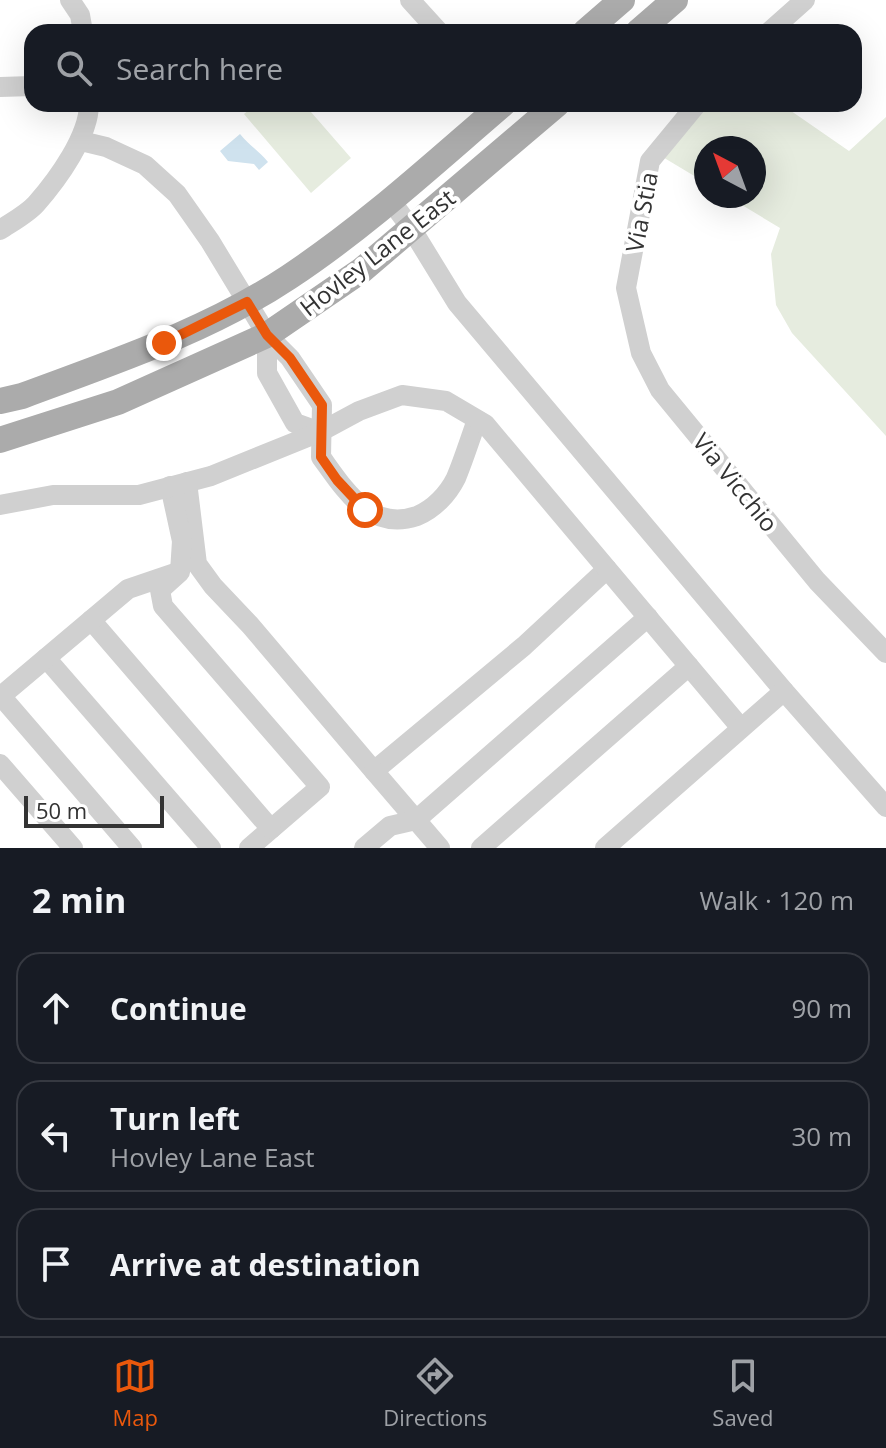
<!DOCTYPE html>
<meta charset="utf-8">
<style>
body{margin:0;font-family:"Open Sans",sans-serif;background:#242831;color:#f1f3f6}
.compass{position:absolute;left:694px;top:136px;width:72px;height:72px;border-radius:50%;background:#171b24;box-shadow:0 8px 32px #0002;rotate:319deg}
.scale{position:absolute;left:24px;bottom:20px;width:140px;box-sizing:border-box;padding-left:8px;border:4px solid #333;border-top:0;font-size:22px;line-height:28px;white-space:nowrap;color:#333;-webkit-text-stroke:6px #fff;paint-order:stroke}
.stop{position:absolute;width:24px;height:24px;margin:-18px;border:6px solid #ea580c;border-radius:50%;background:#fff}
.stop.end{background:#ea580c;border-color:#fff;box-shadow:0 2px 8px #0008}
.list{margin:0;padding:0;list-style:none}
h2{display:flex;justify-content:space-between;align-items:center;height:104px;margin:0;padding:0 32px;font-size:34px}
h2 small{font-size:26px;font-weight:400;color:#9ea1a6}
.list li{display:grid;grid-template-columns:52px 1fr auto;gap:24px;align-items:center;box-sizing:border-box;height:112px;margin:0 16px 16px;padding:0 16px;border:2px solid #363941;border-radius:24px}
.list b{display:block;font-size:30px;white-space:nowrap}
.list p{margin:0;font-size:26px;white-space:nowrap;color:#9ea1a6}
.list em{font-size:26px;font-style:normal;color:#9ea1a6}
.icon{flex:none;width:44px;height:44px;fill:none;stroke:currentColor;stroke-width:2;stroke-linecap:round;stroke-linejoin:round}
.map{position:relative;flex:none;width:886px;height:848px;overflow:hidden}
.search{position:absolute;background:#171b24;box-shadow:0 8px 32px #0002;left:24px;right:24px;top:24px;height:88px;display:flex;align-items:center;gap:20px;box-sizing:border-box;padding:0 28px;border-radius:24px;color:#9ea1a6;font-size:30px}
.sheet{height:488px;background:#171b24}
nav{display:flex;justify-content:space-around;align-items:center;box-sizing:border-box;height:112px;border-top:2px solid #363941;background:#171b24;font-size:22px;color:#9ea1a6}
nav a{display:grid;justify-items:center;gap:4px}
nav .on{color:#ea580c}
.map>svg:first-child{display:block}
.green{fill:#e6ecdf}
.water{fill:#cfe2ee}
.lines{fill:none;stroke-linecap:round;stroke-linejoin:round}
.minor{stroke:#d0d0d0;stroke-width:20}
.major{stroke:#ababab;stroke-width:26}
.route{stroke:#ea580c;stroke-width:10}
.labels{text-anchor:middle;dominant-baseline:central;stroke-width:8;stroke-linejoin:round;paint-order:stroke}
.street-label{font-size:24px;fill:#333;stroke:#fff}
</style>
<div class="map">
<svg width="886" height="848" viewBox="0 0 886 848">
<rect width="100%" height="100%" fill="#fff"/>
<g class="green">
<path d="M256,104H304L351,158L311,193L244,114Z"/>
<path d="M703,104H781L849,151L886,117V436L792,333L776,305L771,254L780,228L727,196H754V148H706V183L661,156Z"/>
</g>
<path class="water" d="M240,134C249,145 259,151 268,162L259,170L254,164L228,161L220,151Z"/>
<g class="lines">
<g class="minor">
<path d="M70,0L80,15L83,32"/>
<path d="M410,0L439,32"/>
<path d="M769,32L805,0"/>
<path d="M0,87L32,86"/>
<path d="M697,104L650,161L626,288L641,353L660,390L817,581L886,653"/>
<path d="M81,141L106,147L145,165L177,194L210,241L267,335L290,358L322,405L321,457C345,490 370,532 417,516C434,509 448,494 456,478C464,459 470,439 477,420"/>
<path d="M391,201L411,228L457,303L784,691L886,807"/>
<path d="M0,230C12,222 27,214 36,204C58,179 89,136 89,104"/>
<path d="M267,335V373L295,423L320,432"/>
<path d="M187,482L197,564L213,586L250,625L374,771L524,646L607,569"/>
<path d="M170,486L182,541L180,572L160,590L163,606L320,787L249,848"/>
<path d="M0,505L53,495H139L211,476L320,432L359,411L402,395L446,401L485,424L741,728"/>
<path d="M91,620L271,829"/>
<path d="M46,658L211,848"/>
<path d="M0,764L73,848"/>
<path d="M374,771L440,848"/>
<path d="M132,848L1,696L128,589L175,573"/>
<path d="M364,848L390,826L416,820L648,617"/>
<path d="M481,848L689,666"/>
<path d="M605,848L784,691"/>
</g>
<g class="major">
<path d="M585,32L622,0"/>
<path d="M638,32L675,0"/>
<path d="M0,401L22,396C113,362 208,331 289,277C366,226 433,164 503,104"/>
<path d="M0,440L118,402L267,335L362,270L557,104"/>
</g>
</g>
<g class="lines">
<path class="route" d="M164,343L247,302L267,335L290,358L322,405L321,457L337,480L365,510"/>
</g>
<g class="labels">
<g class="street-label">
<text transform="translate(641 212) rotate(-79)">Via Stia</text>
<text transform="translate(377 252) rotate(-38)">Hovley Lane East</text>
<text transform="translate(736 482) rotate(51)">Via Vicchio</text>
</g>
</g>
</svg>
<svg class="compass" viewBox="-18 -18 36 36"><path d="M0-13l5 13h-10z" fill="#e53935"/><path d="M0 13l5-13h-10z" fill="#9ea1a6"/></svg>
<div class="scale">50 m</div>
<div class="stop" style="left:365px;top:510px"></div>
<div class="stop end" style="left:164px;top:343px"></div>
<div class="search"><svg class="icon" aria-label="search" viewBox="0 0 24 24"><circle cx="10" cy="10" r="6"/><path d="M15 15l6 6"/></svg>Search here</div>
</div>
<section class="sheet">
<h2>2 min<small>Walk · 120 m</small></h2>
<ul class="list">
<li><svg class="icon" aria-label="ahead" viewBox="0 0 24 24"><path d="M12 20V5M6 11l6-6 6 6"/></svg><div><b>Continue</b></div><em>90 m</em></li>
<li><svg class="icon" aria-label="left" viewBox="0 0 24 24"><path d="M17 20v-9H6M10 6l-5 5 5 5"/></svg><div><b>Turn left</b><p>Hovley Lane East</p></div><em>30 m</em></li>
<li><svg class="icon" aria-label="arrive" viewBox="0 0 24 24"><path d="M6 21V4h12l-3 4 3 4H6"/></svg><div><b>Arrive at destination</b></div></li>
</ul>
</section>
<nav>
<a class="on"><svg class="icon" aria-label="map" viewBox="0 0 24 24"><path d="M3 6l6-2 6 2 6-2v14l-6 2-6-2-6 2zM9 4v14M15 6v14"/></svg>Map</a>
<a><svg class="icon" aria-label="directions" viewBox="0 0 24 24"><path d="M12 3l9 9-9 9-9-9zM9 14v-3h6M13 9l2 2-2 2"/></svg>Directions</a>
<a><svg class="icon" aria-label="saved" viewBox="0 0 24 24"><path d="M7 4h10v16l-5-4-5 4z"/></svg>Saved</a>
</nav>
